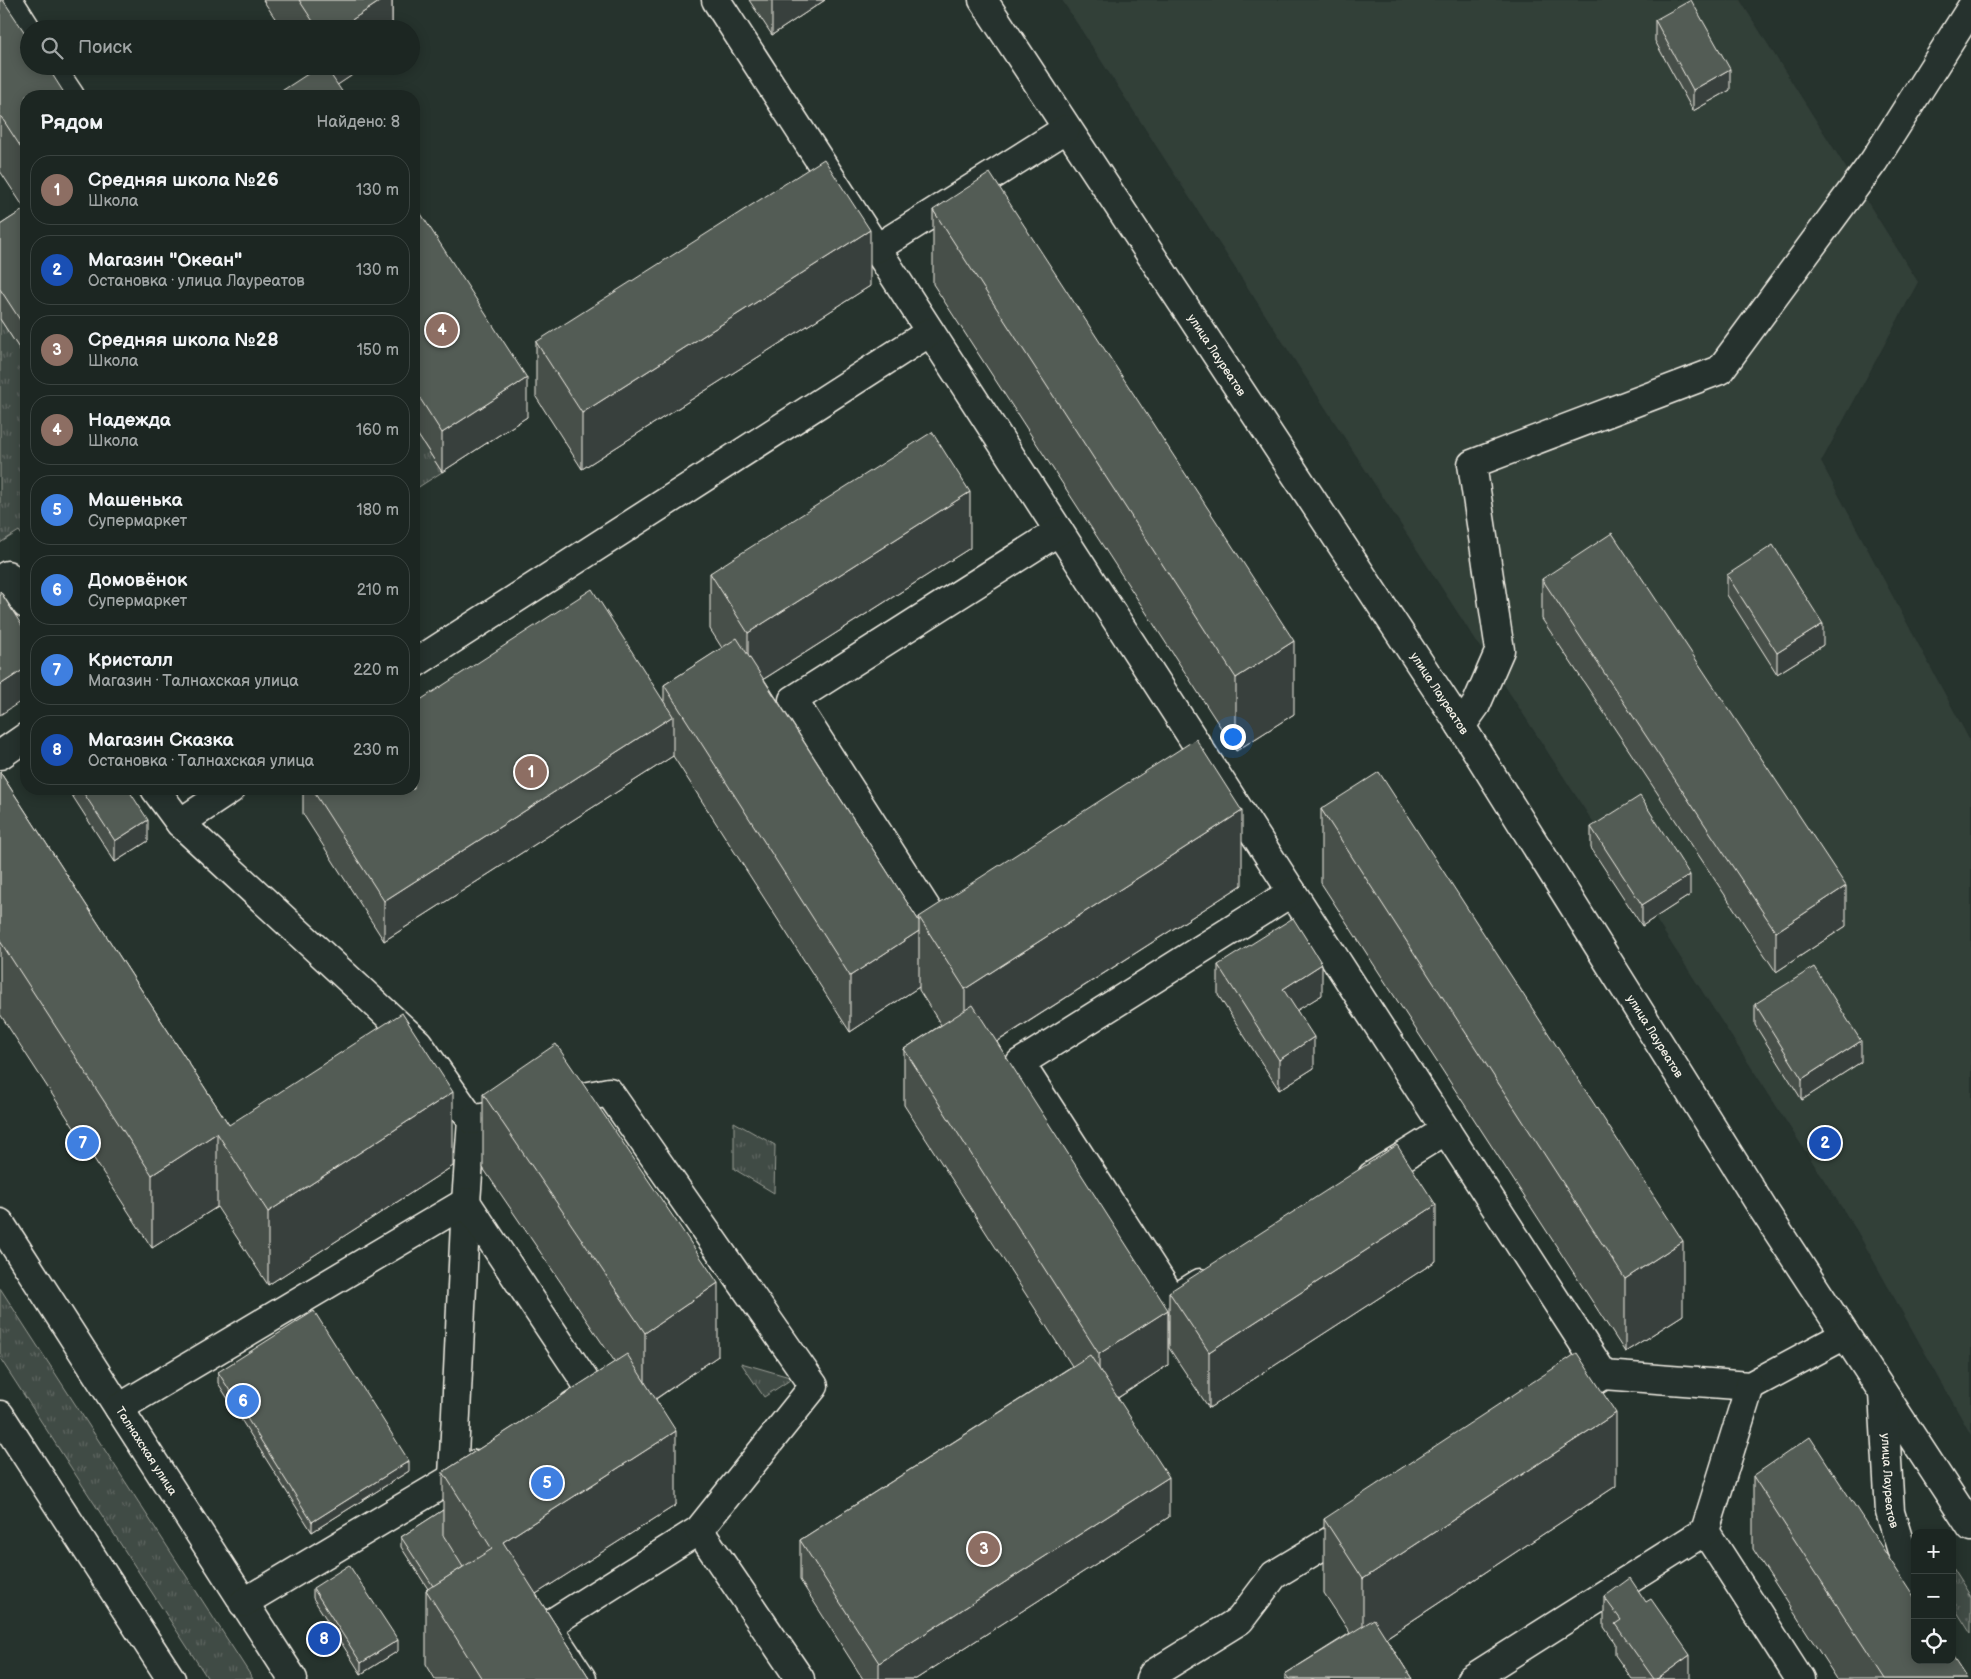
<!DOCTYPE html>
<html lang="ru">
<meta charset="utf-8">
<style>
body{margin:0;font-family:"Balsamiq Sans",sans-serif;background:#252e2a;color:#f1f3f6}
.controls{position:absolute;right:15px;bottom:15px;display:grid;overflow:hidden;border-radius:10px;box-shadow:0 2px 12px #0003}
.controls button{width:45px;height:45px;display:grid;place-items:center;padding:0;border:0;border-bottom:1px solid #3a4340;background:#1c2622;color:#f1f3f6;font:25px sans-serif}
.you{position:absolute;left:1232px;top:736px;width:18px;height:18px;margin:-12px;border:4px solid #fff;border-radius:50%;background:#1a73e8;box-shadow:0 0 0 8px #1a73e833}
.badge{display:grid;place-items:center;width:32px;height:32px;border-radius:50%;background:#ff9aa2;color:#fff;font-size:16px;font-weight:700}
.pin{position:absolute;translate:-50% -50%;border:2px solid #fff;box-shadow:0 1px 5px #0006}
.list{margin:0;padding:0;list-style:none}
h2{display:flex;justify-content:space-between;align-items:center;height:65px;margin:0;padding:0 20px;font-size:21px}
h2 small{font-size:16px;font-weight:400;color:#a0a5a5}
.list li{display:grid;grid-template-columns:32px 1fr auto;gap:15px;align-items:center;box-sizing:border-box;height:70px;margin:0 10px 10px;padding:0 10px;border:1px solid #3a4340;border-radius:20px}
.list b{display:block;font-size:19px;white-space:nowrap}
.list p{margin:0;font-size:16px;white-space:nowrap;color:#a0a5a5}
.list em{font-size:16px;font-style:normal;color:#a0a5a5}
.icon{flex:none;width:28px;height:28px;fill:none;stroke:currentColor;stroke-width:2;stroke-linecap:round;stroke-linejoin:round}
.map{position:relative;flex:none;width:1971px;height:1679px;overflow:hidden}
.search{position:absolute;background:#1c2622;box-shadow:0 2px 12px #0003;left:20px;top:20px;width:400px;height:55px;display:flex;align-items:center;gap:12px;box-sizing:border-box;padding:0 18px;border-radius:28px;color:#a0a5a5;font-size:19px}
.panel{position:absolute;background:#1c2622;box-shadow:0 2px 12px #0003;left:20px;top:90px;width:400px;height:705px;border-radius:20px}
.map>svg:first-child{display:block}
.built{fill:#333f39}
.grass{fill:url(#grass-tufts);stroke:#9a9e96}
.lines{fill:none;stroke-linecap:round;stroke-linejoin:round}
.minor-casing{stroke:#f4f1e8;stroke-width:31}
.minor{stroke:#26332d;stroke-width:28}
.wall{fill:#474f49;stroke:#f4f1e8}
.shaded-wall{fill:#39403c;stroke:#f4f1e8}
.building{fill:#525c55;stroke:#f4f1e8}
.labels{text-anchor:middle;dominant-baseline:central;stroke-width:4;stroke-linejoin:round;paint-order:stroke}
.street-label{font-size:12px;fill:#f4f1e8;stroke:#26332d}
</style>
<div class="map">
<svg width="1971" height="1679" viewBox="0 0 1971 1679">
<defs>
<pattern id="grass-tufts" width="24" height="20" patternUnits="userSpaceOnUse" patternTransform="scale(1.25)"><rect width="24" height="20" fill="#414b45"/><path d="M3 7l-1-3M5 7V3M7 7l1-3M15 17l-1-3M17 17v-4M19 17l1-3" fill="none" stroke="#5d6560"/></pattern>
</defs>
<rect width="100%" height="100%" fill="#26332d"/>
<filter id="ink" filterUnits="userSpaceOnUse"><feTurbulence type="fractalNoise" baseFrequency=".02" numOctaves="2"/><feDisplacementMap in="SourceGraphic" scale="10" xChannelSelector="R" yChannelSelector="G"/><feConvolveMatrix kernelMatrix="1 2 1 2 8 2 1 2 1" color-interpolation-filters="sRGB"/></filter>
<g filter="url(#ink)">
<path class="built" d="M1062,0H1740L1918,282L1821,462L1971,743V1435L1857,1231Z"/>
<g class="grass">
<path d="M0,319L26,359V541L19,531L0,543Z"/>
<path d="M414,429L442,472L414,490Z"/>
<path d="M734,1122L775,1145L774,1193L734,1169Z"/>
<path d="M0,1288L253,1679H208L0,1358Z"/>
<path d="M741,1363L793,1378L764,1397Z"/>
<path d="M1952,1567L1971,1597V1634L1952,1604Z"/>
</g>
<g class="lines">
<defs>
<g id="minor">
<path d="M8,0L29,33"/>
<path d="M716,0L1604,1375"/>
<path id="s1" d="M983,0L1461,726L1763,1209L1971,1527"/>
<path d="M50,66L70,96"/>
<path d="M877,248L1066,129"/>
<path d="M0,580L7,575L26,604"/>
<path d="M414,664L930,332"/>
<path d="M1461,726L1476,705L1500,650L1472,464L1720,370L1874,161L1971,8"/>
<path d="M0,755L26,737"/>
<path d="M155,789L180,823L418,1043L472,1120L466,1202L453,1477"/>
<path d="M180,823L231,789"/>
<path d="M953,919L939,928L793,700L1059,531"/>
<path d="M472,1120L609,1092L814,1386L699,1530L547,1626L582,1679"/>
<path d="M1372,1176L1446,1130"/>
<path id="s2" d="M0,1223L293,1679"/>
<path d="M1200,1283L1173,1300L1020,1063L1292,892"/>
<path d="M1588,1385L1604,1375L1750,1386L1845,1335"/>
<path id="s3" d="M1883,1393L1890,1512L1915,1594"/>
<path d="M119,1408L466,1202L593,1393L573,1405"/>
<path d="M0,1415L171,1679"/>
<path d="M699,1530L800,1679"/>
<path d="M1705,1531L1800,1679"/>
<path d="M243,1603L476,1464"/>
<path d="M1150,1679L1153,1674L1240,1620L1274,1575L1355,1526"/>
<path d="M1471,1679L1705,1531L1750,1386"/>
</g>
</defs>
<use href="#minor" class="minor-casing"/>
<use href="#minor" class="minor"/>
</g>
<g class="wall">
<path d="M0,0L26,96V359L0,319V225L25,209L0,171Z"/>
<path d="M263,0H392V29H282Z"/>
<path d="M749,0H825L772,35Z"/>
<path d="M1655,20L1730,90L1693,111L1655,41Z"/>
<path d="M306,66H366L337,85L310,73Z"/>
<path d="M414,203L527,417L442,472L414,429Z"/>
<path d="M933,210L1294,714L1236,751L933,284Z"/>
<path d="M870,286L582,469L536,397V342Z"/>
<path d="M970,548L764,679L919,921V917L1242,885L997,1042L1168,1365L1118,1398L1169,1517L916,1679H863L800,1580V1540L1072,1366L904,1105V1049L941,1025L919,990V987L850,1032L673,756L384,941L303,814V789H414L664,701V685L722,648L710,629V573Z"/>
<path d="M1727,575L1823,645L1777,674L1727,595Z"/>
<path d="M1542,579L1846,926L1776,972L1542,619Z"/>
<path d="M0,772L229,1125L453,1166L268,1285L217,1207L152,1248L0,1014Z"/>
<path d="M68,789H128L148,841L115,862Z"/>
<path d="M1321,809L1683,1315L1625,1352L1321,883Z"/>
<path d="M1591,827L1690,895L1642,926L1591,848Z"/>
<path d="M1218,965L1322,995L1297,1010L1314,1068L1279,1090L1218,995Z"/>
<path d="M1755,1004L1861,1062L1802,1100L1755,1025Z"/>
<path d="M483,1094L718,1356L656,1399L676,1505L536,1594L590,1679H435L426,1664V1590L428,1589L401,1547V1537L443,1510V1472L615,1362L483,1168Z"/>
<path d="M1436,1261L1209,1408L1169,1348V1292Z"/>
<path d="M218,1372L409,1471L312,1532L218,1383Z"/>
<path d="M1753,1476L1967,1679H1837L1753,1549Z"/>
<path d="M1616,1486L1386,1638L1412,1679H1285V1674L1350,1633L1324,1593V1519Z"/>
<path d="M313,1588L398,1651L361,1674L313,1598Z"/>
<path d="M1604,1597L1690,1679H1632L1615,1655V1643L1604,1627Z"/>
</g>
<g class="shaded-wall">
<path d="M382,0H392V29H338Z"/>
<path d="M772,0H825L772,35Z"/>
<path d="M324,66H366L324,94Z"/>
<path d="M1730,69V90L1693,111V90Z"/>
<path d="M870,230V286L582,469V413Z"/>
<path d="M527,378V417L442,472V433Z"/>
<path d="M970,492V548L748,689V633Z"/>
<path d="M1823,624V645L1777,674V653Z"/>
<path d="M1294,641V714L1236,751V678Z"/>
<path d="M26,668V698L0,715V685Z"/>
<path d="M673,716V756L384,941V901Z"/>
<path d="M1242,811V885L965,1062V989Z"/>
<path d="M148,820V841L115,862V841Z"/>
<path d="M1690,875V895L1642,926V905Z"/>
<path d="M1846,886V926L1776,972V932Z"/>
<path d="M919,931V987L850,1032V976Z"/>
<path d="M1322,964V995L1283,1019V989Z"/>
<path d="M1314,1037V1068L1279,1090V1060Z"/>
<path d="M1861,1041V1062L1802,1100V1079Z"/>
<path d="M453,1092V1166L268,1285V1212Z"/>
<path d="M217,1133V1207L152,1248V1175Z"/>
<path d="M1436,1205V1261L1209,1408V1352Z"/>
<path d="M1683,1241V1315L1625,1352V1279Z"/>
<path d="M718,1283V1356L645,1406V1333Z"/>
<path d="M1168,1310V1365L1099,1410V1354Z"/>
<path d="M1616,1413V1486L1363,1653V1579Z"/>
<path d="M676,1431V1505L503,1615V1542Z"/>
<path d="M409,1461V1471L312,1532V1522Z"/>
<path d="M1169,1477V1517L916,1679H879V1663Z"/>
<path d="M398,1640V1651L361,1674V1663Z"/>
<path d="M1690,1655V1679H1657Z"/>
</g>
<g class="building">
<path d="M0,0H3L29,39V66H47L66,96H26V155L0,115Z"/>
<path d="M299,0H382L338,29H318Z"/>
<path d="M1691,0L1730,69L1693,90L1655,20Z"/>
<path d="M320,66H325L345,96H274Z"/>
<path d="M824,159L870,230L582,413L536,342Z"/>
<path d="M990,173L1294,641L1236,678L933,210Z"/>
<path d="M414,203L527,378L442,433L414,389Z"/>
<path d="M26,208V329L0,289V225Z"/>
<path d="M932,432L970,492L748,633L710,573Z"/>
<path d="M1612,533L1846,886L1776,932L1542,579Z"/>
<path d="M1773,545L1823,624L1777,653L1727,575Z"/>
<path d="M592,589L673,716L384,901L312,789H414V704Z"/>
<path d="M0,591L26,632V668L0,685Z"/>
<path d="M737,638L919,921V931L850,976L664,685Z"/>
<path d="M1196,739L1242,811L965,989L919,917Z"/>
<path d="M0,772L229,1125L402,1013L453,1092L268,1212L217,1133L152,1175L0,941Z"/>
<path d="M1379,772L1683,1241L1625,1279L1321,809Z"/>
<path d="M81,789H128L148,820L115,841Z"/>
<path d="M1640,796L1690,875L1642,905L1591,827Z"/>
<path d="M1293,918L1322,964L1283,989L1314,1037L1279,1060L1218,965Z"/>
<path d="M1814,967L1861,1041L1802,1079L1755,1004Z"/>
<path d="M973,1005L1168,1310L1099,1354L904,1049Z"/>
<path d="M556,1044L718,1283L645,1333L483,1094Z"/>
<path d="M1397,1145L1436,1205L1209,1352L1169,1292Z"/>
<path d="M314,1311L409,1461L312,1522L218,1372Z"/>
<path d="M1577,1353L1616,1413L1363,1579L1324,1519Z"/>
<path d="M627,1354L676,1431L503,1542L590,1679H482L426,1590L492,1549L443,1472Z"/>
<path d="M1090,1355L1169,1477L879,1663L800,1540Z"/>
<path d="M1810,1437L1915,1598V1660H1952V1656L1967,1679H1885L1753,1476Z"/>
<path d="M443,1510V1535L463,1567L433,1586L401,1537Z"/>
<path d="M349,1565L398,1640L361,1663L313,1588Z"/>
<path d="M1630,1578L1646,1602L1651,1599L1690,1655L1657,1679H1654L1615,1624L1621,1620L1604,1597Z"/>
<path d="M1374,1619L1412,1679H1289L1285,1674Z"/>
</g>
</g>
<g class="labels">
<g class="street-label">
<text stroke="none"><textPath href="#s1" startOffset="425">улица Лауреатов</textPath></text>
<text stroke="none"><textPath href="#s1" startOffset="830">улица Лауреатов</textPath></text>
<text stroke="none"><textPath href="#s1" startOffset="1235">улица Лауреатов</textPath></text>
<text stroke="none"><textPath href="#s2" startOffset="271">Талнахская улица</textPath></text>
<text stroke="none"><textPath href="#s3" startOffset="88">улица Лауреатов</textPath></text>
</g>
</g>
</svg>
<div class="controls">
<button>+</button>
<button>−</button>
<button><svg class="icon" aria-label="locate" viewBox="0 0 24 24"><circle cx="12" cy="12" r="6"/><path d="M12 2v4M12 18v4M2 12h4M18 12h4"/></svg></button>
</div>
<div class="you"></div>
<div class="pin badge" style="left:531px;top:772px;background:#8d6e63">1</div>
<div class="pin badge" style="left:1825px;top:1143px;background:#1a4fb4">2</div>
<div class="pin badge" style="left:984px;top:1549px;background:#8d6e63">3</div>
<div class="pin badge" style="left:442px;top:330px;background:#8d6e63">4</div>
<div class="pin badge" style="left:547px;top:1483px;background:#3f7fe0">5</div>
<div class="pin badge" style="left:243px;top:1401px;background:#3f7fe0">6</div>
<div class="pin badge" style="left:83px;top:1143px;background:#3f7fe0">7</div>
<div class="pin badge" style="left:324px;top:1639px;background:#1a4fb4">8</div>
<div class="search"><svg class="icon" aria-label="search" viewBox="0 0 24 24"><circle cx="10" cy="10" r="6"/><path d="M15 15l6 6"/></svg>Поиск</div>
<section class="panel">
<h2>Рядом<small>Найдено: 8</small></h2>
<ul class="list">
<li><span class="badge" style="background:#8d6e63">1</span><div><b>Средняя школа №26</b><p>Школа</p></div><em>130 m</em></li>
<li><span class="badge" style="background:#1a4fb4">2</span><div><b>Магазин &quot;Океан&quot;</b><p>Остановка · улица Лауреатов</p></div><em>130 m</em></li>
<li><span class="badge" style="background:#8d6e63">3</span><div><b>Средняя школа №28</b><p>Школа</p></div><em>150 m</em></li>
<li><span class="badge" style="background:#8d6e63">4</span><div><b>Надежда</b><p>Школа</p></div><em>160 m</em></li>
<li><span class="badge" style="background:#3f7fe0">5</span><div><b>Машенька</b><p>Супермаркет</p></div><em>180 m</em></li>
<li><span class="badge" style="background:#3f7fe0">6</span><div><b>Домовёнок</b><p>Супермаркет</p></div><em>210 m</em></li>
<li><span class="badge" style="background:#3f7fe0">7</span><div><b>Кристалл</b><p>Магазин · Талнахская улица</p></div><em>220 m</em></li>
<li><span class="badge" style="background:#1a4fb4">8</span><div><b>Магазин Сказка</b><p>Остановка · Талнахская улица</p></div><em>230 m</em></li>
</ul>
</section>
</div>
